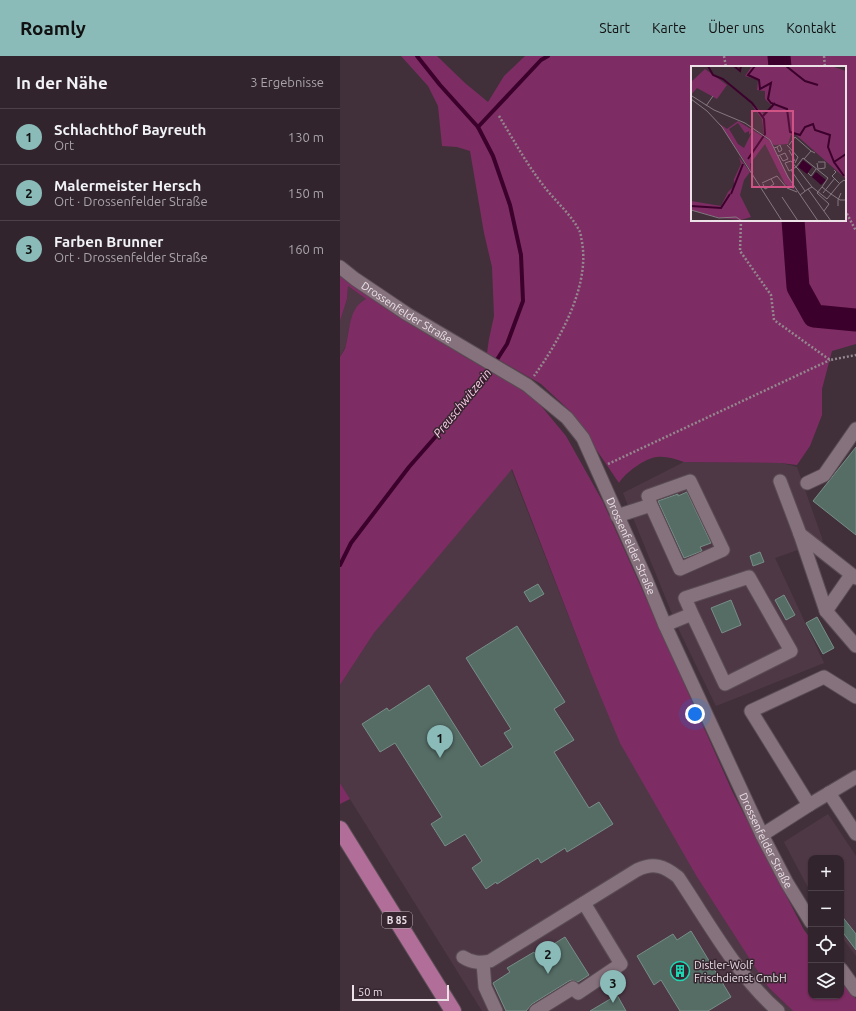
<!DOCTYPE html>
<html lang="de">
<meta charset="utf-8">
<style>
body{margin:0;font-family:Ubuntu,sans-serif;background:#3d3038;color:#f1f3f6}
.controls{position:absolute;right:12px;bottom:12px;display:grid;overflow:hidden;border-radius:8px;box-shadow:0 1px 3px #0004}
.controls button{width:36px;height:36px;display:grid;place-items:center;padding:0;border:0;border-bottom:1px solid #4c4148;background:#31242c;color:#f1f3f6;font:20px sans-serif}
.scale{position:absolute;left:12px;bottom:10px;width:97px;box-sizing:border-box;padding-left:4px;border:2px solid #ece1e7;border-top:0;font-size:11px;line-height:14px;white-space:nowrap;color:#ece1e7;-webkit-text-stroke:3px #372630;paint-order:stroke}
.you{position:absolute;left:355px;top:658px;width:14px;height:14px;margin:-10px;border:3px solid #fff;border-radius:50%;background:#1a73e8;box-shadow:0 0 0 6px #1a73e833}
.badge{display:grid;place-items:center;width:26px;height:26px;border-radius:50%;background:#8bbbb9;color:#111;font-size:13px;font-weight:700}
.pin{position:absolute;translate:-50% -33px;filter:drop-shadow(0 1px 2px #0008)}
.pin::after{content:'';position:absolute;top:21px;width:14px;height:12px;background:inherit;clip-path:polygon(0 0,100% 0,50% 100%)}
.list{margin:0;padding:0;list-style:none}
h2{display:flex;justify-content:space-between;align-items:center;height:52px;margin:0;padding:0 16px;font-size:17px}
h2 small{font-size:13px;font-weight:400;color:#a8a4a9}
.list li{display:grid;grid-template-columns:26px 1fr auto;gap:12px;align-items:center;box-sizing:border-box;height:56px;padding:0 16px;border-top:1px solid #4c4148}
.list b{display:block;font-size:15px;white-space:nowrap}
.list p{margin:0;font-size:13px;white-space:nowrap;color:#a8a4a9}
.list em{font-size:13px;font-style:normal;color:#a8a4a9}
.icon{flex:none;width:22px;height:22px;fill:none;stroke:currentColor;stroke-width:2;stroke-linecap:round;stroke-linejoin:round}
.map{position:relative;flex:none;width:516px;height:955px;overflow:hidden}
header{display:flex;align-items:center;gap:24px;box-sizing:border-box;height:56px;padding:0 20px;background:#8bbbb9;color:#111}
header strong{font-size:19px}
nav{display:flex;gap:22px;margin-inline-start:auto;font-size:14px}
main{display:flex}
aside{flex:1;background:#31242c}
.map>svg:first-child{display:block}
.built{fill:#4f3846}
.green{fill:#7d2d63;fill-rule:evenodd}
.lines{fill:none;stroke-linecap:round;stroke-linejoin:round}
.stream{stroke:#3c002c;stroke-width:4}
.river{stroke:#3c002c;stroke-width:23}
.building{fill:#566d66;stroke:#768e86}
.minor-casing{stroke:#5a4c54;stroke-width:15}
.major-casing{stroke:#5a4c54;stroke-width:18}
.path{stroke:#95878f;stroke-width:2.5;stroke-dasharray:2 2;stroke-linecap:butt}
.minor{stroke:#86727d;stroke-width:13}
.major{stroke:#b06e98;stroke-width:16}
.labels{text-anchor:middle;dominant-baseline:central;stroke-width:3;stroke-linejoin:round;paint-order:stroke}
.shield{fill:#372630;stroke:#b6a9b0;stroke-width:1}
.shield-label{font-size:10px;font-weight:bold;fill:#ece1e7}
.street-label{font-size:11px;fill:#ece1e7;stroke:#372630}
.poi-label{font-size:11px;fill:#ece1e7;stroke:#372630;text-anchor:start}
.water-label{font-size:12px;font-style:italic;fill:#fccde9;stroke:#372630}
.inset-river{fill:none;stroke:#3c002c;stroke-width:2}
.inset-road{fill:none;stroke:#85777f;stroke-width:1}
.view{fill:#cf5485;fill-opacity:0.15;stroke:#cf5485;stroke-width:2}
.inset-edge{fill:none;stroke:#ece1e7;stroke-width:2}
</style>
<header>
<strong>Roamly</strong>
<nav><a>Start</a><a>Karte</a><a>Über uns</a><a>Kontakt</a></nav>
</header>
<main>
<aside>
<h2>In der Nähe<small>3 Ergebnisse</small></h2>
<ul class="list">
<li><span class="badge">1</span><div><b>Schlachthof Bayreuth</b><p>Ort</p></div><em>130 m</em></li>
<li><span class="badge">2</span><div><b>Malermeister Hersch</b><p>Ort · Drossenfelder Straße</p></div><em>150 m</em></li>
<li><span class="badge">3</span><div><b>Farben Brunner</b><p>Ort · Drossenfelder Straße</p></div><em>160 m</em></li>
</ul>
</aside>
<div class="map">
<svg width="516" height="955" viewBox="0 0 516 955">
<rect width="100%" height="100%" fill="#41303a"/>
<g class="built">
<path d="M8,230L26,243L21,246L15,254L9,272L6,289L0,301V265L7,243Z"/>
<path d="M344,406L441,407L457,411L483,485L435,502L484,607L376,650L337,570L283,437Z"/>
<path d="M171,413L250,615L357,821L429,932L453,955H142L0,727V629L34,577Z"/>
<path d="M488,758L516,800V900L501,880V802H471V837L444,786Z"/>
</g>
<g class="green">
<path d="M61,0H97L125,27L148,46L164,20L185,0H516V288L492,295L482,333V359L470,390L457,409L441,407L344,406C335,403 326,400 317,401C305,402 285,417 279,427L230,355L201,328L147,297L149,283L154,260L152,211L144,177L130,95L117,91L102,90L98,50L88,30ZM352,11H505V164H352Z"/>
<path d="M0,218L36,244L125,301L176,330L197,345L226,380L263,446L393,737L464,874L471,883V940H501V923L516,943V955H453L429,932L413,908L357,821L280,687L250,615L172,413L34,577L0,629V301C2,297 5,294 6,289C10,274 9,251 26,243L8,230L7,243L0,265Z"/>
<path d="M0,727L10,743L0,748Z"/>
</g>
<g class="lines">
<g class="stream">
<path d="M138,71L201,4L208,0"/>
<path d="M0,509L11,487L69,411L140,330L167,288L183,245L181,199L170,149L153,100L138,71L100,29L77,0"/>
</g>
<g class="river">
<path d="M439,0L440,11"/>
<path d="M453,164L458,231L474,260L516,264"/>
</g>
</g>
<g class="building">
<path d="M516,391V479L473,445Z"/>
<path d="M347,436L371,487L360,491L362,495L344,502L318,445L338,438V440Z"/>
<path d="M420,496L424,506L413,510L410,500Z"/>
<path d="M198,528L204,538L190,546L184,536Z"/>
<path d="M444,539L455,559L446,564L435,544Z"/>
<path d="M391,544L401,569L382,577L371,552Z"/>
<path d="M477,561L494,592L483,598L466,567Z"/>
<path d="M177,570L225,646L214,653L234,684L214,696L249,752L259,746L273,768L227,796L225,792L201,807L198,802L157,828L156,826L146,833L132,812L142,805L125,778L105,790L91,768L102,761L55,687L40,696L22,668L47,652L49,655L89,629L141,711L173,691L164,677L171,673L126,602Z"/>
<path d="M501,859L516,878V894L501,874Z"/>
<path d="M351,875L391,941L368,955H340L321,924L314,929L297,900L333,878L337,884Z"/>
<path d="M225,881L249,919L238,926L232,924L229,925L192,948L186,955H166L153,927L170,916L167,912L194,896L196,899Z"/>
<path d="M277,939L286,955H250Z"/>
</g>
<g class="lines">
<defs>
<g id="minor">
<path id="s1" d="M0,211L15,223L67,258L187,329L227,362L243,382L306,523L325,569L422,779L447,827L471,866"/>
<path d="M440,425L460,478L516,522"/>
<path d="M467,427L484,419L516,373"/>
<path d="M277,460L311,449L340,513L383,494L350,425L308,440L311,449"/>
<path d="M460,478L486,555L516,590"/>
<path d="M486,555L511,519"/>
<path d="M325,569L352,558L345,542L409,521L451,595L385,628L352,558"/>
<path d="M516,641L484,621L411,655L469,749L516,721"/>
<path d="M489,737L516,778"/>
<path d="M422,779L469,749"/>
<path d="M123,901C132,907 140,907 150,905L297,814C314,806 324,810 338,821C369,867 396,918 438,955"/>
<path d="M143,907L145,931L156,955"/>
<path d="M501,913L516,934"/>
<path d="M196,955L233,932L238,937L281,908L244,847"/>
</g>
<path id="major" d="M0,773L113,955"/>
</defs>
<use href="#minor" class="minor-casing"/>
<use href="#major" class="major-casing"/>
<g class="path">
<path d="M384,0L386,11"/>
<path d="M484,0L485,11"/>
<path d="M159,60C173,83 186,107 203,129C214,144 230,157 239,174C241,177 241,182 242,186C250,231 219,285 194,320"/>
<path d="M505,154L516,175"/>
<path d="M401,164L400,195L431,239L434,264L490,304L516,299"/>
<path d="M268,408L490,304"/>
</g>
<use href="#minor" class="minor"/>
<use href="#major" class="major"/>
</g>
<defs>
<symbol id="building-ring" viewBox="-11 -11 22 22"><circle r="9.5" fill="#372630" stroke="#1ed5b1" stroke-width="1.5"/><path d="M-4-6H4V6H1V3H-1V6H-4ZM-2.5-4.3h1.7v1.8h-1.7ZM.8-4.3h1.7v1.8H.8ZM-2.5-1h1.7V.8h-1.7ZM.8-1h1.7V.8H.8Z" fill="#1ed5b1"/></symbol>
</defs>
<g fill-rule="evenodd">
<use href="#building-ring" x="329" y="904" width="22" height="22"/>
</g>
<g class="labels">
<rect class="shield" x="42" y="856" width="30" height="16" rx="3"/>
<g class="shield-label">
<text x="57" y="864">B 85</text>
</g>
<g class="street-label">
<text stroke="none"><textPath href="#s1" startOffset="81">Drossenfelder Straße</textPath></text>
<text stroke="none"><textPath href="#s1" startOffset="417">Drossenfelder Straße</textPath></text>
<text stroke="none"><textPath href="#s1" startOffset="741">Drossenfelder Straße</textPath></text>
</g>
<g class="poi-label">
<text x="354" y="909">Distler-Wolf<tspan x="354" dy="13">Frischdienst GmbH</tspan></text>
</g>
<g class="water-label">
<text transform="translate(122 347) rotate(-51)">Preuschwitzerin</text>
</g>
</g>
<g transform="translate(351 10)">
<rect width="155" height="155" fill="#41303a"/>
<path d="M61,0H140L155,5V113L104,68L100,69L97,78L83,79L73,69L71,53L62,41L63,39L73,48L82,41L74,33V25L66,24L67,14L54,10ZM14,3L36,19L26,33L6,22L0,29V16ZM47,55L79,75L104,124L94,118L74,78L59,98L60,105L29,58L36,63ZM47,57L54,67L58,65V69L62,64L53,82L47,78L38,63ZM48,91L59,106L53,114L49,129L60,151L50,154L30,152L0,144V135L30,140L37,126L43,120V113L50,98Z" fill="#7d2d63" fill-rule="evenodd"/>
<path d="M112,94L121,101L116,108L107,101ZM125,106L135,114L130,119L121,111Z" fill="#3c002c"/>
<path class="inset-river" d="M17,0L22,9L32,13L61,37L73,53L74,68L57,93M43,0L49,5L50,0M64,0L57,9L68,14L69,23L80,17L77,33L80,37L96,43L99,66L109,69L114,61L122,58L124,64L139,69L137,81L143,96L155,88M95,0L114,15L127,19M72,50L84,37M143,96L153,110M40,128L52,98M0,140L30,142L39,128"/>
<path class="inset-road" d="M1,30L23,44L54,57L79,74L97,111L127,155M0,33L16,45L31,61L91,155M15,40L22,30M96,79L107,91L104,97M98,79L104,71L120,85M83,82L86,81L88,86L91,84L89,79L86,81M98,84L104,95M87,90L94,87L97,93L92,95L89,90M113,93L120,85L124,87M126,97L127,103L134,102V96H127M100,104L114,125M143,104L145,106L141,110L148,117M117,107L120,110L125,103M71,117L86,110L96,122L106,126M72,118L74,123L80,120L83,118L80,113M121,121L136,133L149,117L153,114L155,116M131,121L126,127L138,138L133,145M117,123L121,121L107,103L105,101L98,105L94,97L100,95L105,101L112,92L137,112L131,121L140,128M132,127L144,112M140,128L149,134H155M109,129L117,123L140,155M91,131L107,155M147,140V134L150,127M0,144L28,152L45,151L51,155"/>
<path class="view" d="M61,45H102V121H61Z"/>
<rect width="155" height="155" class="inset-edge"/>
</g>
</svg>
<div class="controls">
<button>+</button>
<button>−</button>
<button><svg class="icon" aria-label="locate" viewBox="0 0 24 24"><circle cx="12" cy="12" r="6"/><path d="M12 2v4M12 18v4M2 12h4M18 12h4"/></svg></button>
<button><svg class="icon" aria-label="layers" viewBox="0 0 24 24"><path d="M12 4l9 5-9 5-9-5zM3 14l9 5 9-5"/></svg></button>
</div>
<div class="scale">50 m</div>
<div class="you"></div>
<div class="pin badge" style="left:100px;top:702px">1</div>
<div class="pin badge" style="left:208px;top:918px">2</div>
<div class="pin badge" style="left:273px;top:947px">3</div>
</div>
</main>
